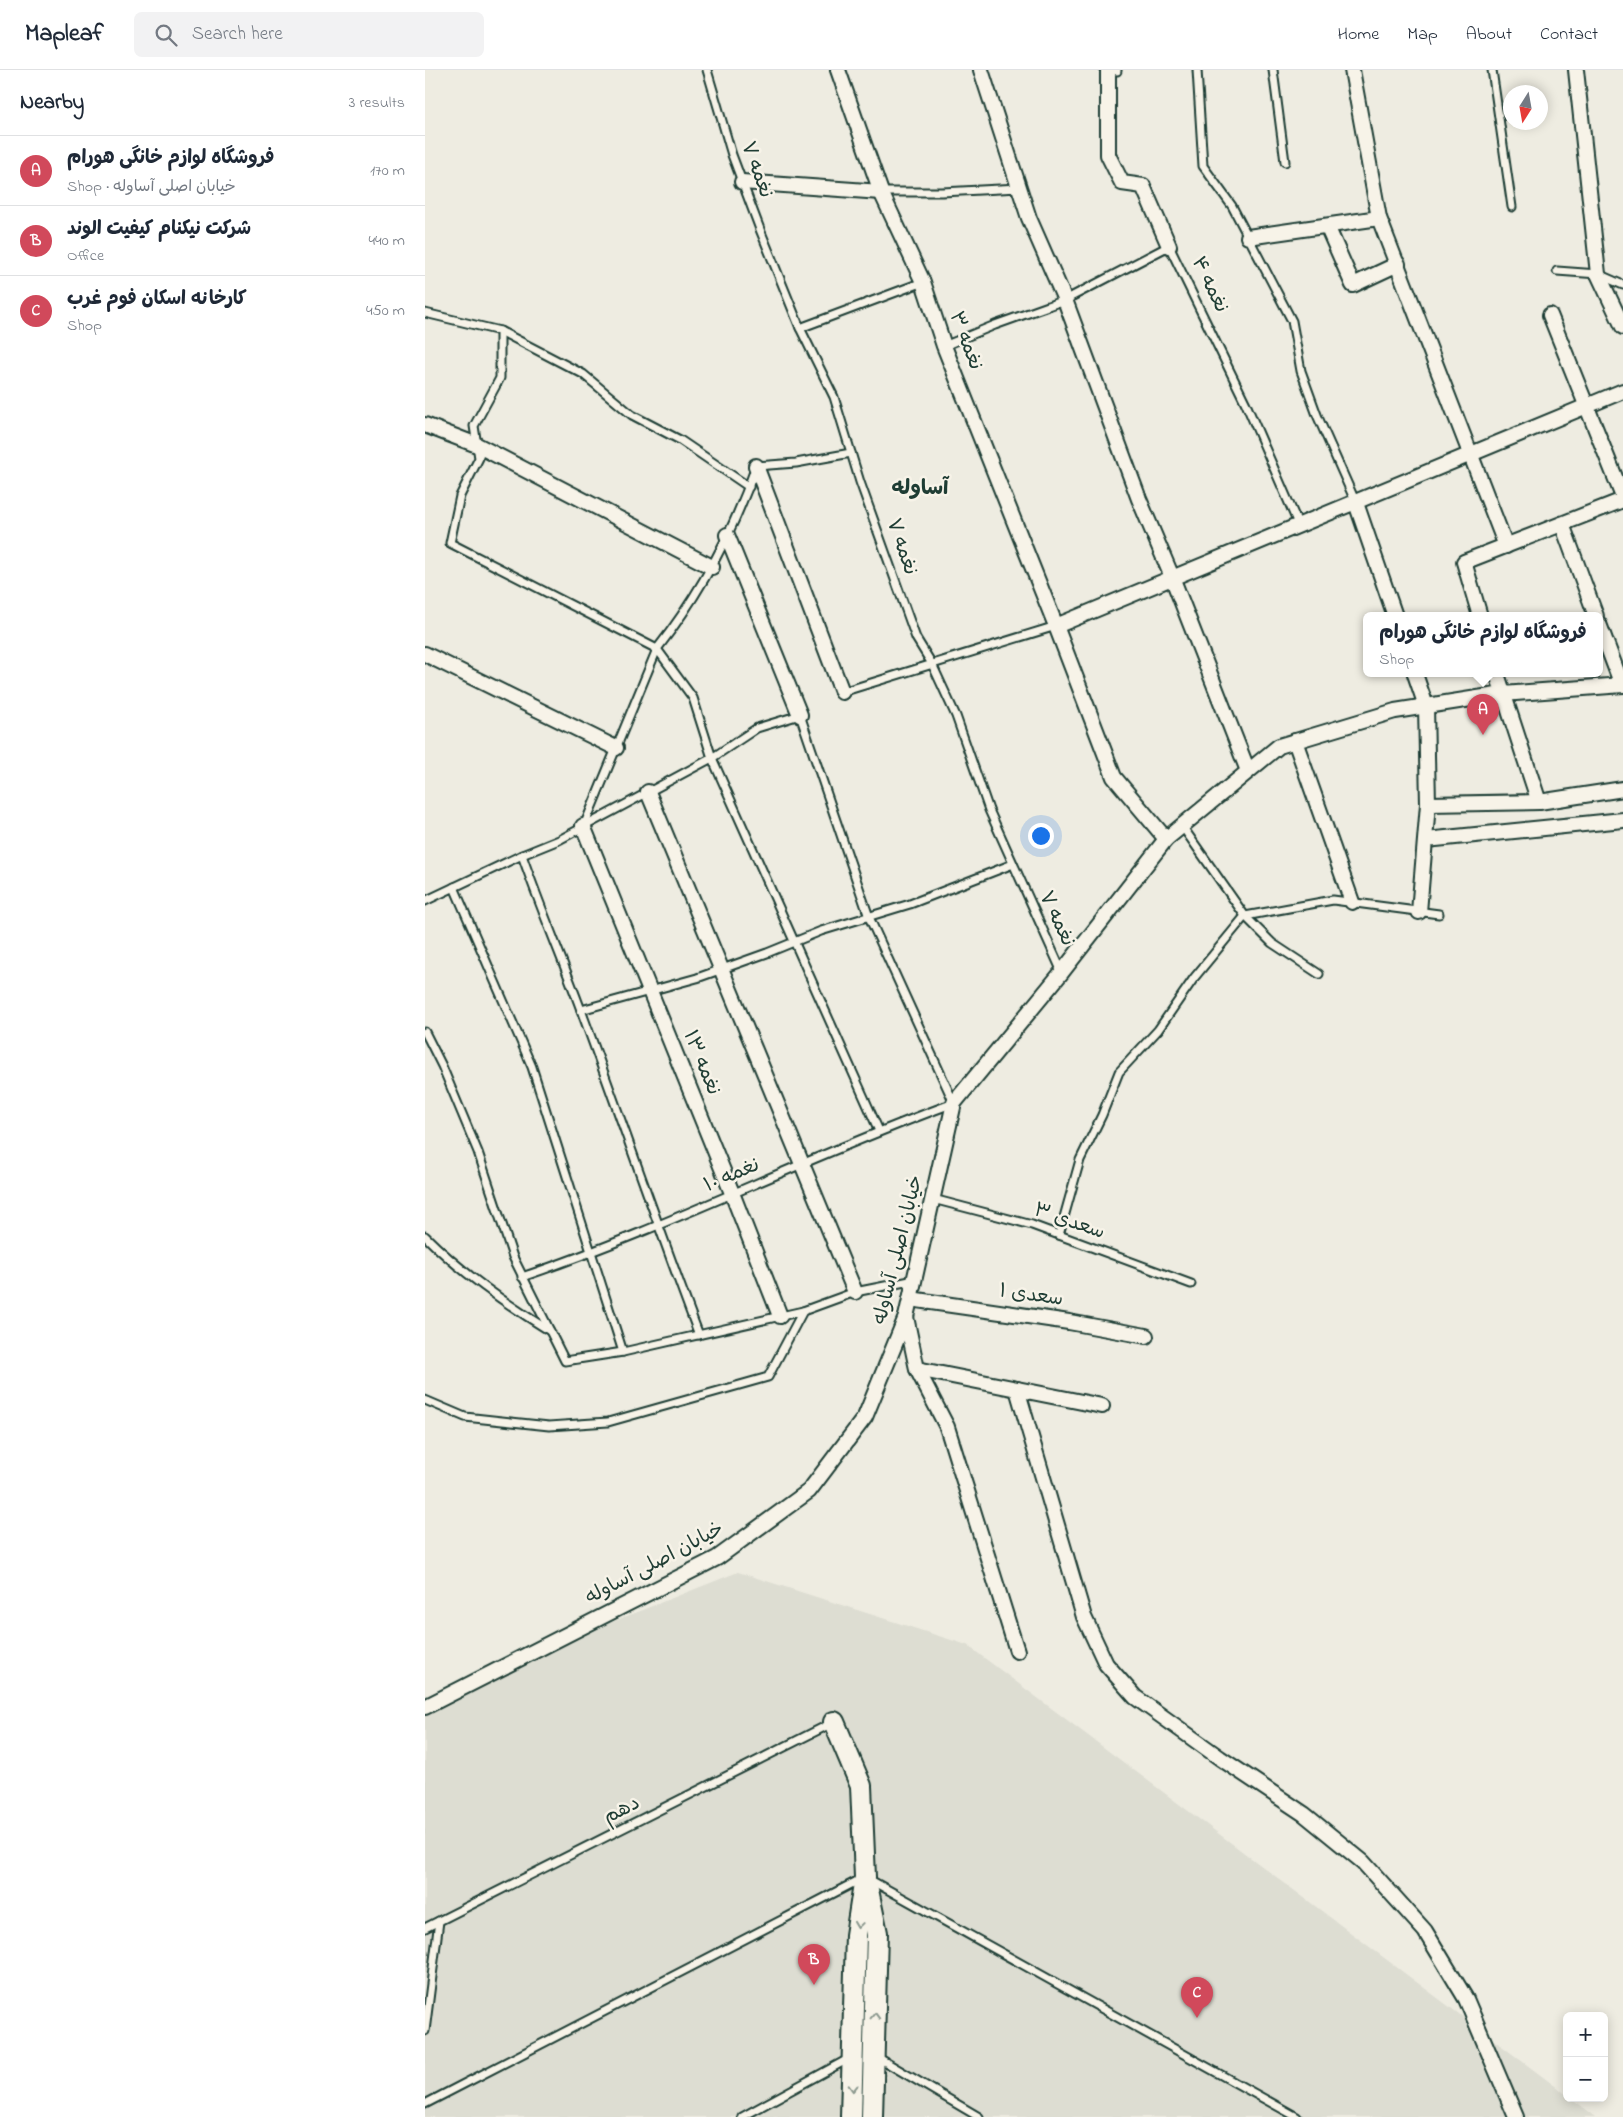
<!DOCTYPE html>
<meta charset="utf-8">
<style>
body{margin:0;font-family:"Indie Flower","Playpen Sans Arabic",sans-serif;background:#f2f2f3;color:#1f2937}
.controls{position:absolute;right:15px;bottom:15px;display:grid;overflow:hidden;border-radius:8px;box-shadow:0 2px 12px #0003}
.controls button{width:45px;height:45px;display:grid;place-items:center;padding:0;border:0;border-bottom:1px solid #e0e1e3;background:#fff;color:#1f2937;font:25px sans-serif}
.compass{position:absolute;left:1078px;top:15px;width:45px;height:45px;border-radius:50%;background:#fff;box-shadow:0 2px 12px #0003;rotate:191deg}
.you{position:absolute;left:615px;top:765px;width:18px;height:18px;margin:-12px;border:4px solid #fff;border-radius:50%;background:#1a73e8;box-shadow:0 0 0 8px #1a73e833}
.badge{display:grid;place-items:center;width:32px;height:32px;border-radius:50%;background:#d1495b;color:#fff;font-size:16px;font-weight:700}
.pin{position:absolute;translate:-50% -41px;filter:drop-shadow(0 1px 2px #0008)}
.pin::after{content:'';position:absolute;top:26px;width:18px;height:15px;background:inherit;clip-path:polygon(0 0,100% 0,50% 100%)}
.popup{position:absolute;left:938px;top:542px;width:240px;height:65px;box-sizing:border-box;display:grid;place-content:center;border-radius:8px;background:#fff;filter:drop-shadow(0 1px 4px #0005);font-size:16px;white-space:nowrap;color:#747a83}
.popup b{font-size:19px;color:#1f2937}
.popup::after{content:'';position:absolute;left:50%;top:100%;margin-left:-10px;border:10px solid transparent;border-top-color:#fff}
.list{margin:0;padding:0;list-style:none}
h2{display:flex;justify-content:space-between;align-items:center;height:65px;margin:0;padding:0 20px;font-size:21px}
h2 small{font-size:16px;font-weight:400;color:#747a83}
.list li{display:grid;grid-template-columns:32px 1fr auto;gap:15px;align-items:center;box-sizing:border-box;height:70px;padding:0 20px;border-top:1px solid #e0e1e3}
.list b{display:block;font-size:19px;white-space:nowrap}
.list p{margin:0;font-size:16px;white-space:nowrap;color:#747a83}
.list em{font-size:16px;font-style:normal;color:#747a83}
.icon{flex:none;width:28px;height:28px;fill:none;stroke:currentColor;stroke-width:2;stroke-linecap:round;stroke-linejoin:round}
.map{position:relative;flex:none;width:1198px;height:2047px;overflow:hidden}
header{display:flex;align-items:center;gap:30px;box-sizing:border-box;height:70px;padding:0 25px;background:#fff;border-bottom:1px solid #e0e1e3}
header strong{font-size:24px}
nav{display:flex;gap:28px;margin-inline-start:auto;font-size:18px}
.search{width:350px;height:45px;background:#f2f2f3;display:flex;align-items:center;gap:12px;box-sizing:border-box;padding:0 18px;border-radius:8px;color:#747a83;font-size:19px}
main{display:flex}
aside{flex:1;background:#fff}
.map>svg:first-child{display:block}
.built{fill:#ddddd2}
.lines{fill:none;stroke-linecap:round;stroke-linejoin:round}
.lane-casing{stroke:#1f3d34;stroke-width:11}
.street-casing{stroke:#1f3d34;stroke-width:18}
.secondary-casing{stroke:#1f3d34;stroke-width:24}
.lane{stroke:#f7f3e8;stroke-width:7}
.street{stroke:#f7f3e8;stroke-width:14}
.secondary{stroke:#f7f3e8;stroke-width:20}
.oneway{stroke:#8b988e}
.labels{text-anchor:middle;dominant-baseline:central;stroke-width:5;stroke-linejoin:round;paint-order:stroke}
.street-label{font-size:20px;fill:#1f3d34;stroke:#f7f3e8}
.neighbourhood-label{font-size:21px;font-weight:bold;fill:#1f3d34;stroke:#f7f3e8}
</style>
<header>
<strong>Mapleaf</strong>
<div class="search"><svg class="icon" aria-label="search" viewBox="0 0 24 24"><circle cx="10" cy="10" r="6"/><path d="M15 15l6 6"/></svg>Search here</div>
<nav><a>Home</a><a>Map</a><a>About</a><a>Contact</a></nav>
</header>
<main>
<aside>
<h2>Nearby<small>3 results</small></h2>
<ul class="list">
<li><span class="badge">A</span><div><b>فروشگاه لوازم خانگی هورام</b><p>Shop · خیابان اصلی آساوله</p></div><em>170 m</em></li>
<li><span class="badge">B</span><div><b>شرکت نیکنام کیفیت الوند</b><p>Office</p></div><em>440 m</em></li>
<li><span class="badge">C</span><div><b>کارخانه اسکان فوم غرب</b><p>Shop</p></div><em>450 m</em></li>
</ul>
</aside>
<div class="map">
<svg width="1198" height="2047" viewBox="0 0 1198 2047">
<rect width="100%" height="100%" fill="#eeece1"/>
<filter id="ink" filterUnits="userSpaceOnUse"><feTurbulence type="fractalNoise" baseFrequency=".02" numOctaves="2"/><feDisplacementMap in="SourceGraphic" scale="10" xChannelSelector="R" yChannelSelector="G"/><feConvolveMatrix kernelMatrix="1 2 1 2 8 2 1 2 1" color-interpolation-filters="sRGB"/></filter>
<g filter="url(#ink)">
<path class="built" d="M313,1502L542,1575L1142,2025V2028H1146L1171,2047H0V1626Z"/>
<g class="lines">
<defs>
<g id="lane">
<path d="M282,0L307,85L336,162L375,258L409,327L435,412L491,568L507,594L531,646L564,740L637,902"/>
<path d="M692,0V1"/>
<path d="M772,0L778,96L807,136L867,251L876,301L892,345L931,433"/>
<path d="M848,0L860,92"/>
<path d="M1067,0L1087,137"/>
<path d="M456,122H517L594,118"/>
<path d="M1132,201L1173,204L1198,215"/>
<path d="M0,243L75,261L158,304L207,345L255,370L324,417"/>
<path d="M375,258L498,212"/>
<path d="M75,261V308L49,356L54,388L35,426L25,473L232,579L159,756"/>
<path d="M519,276L570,255L640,230L744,176L821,334L874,456"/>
<path d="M426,383L371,393L331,396C308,462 275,524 232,579L268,628L287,688L454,1061"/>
<path d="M417,622L631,556"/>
<path d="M29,817L107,997L198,1282"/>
<path d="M0,831L97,785"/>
<path d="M894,904L847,873L820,846L908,830L1014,844"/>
<path d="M156,940L272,908L342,883L396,861L485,834L588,794"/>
<path d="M0,962L17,996L53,1082L88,1187L140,1291L198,1282L378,1241"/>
<path d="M508,1129L607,1155L766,1214"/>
<path d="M634,1165L655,1090L677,1045L694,1002L733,960L769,908L820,846L757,756"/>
<path d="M0,1166C36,1202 81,1234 125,1261"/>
<path d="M97,1207C244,1157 383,1086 529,1033L444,847L375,645L332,658L287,688L134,770L97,785C115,837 137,888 156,940C196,1048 233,1157 274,1265"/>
<path d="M0,1330L40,1347L124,1356L183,1352L343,1307L378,1241L430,1222L490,1210"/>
<path d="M0,1858L407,1653"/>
<path d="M0,1961L14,1851"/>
<path d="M452,1987L554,2047"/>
<path d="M0,2034L440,1807L872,2047"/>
<path d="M317,2047L425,1988"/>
</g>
<g id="street">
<path d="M413,0L456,122L498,212L519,276L631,556L689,707L741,769L854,676L970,641L1078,624L1198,615"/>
<path d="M556,0L604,148L640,230L714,429L747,507L823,701"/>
<path d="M683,0V85L697,113L718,116L744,176"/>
<path d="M927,0L954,148L1081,476"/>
<path d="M1151,0L1173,204L1198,257"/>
<path d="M317,112L456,122"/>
<path d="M902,156L928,215L973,194"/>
<path d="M823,167L954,148"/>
<path d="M1125,245L1198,427"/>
<path d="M0,355L52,375L287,497"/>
<path d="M331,396L417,622"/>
<path d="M931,433L970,546"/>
<path d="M1137,454L1171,546"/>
<path d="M302,465L375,645"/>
<path d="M1055,546L1039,492L1198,430"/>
<path d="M1174,554L1197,615"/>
<path d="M631,556L1198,321"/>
<path d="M0,584L191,678"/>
<path d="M990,604L1001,636L1003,734L994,842"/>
<path d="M1072,604L1114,732"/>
<path d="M870,671L927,832"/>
<path d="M223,722L430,1222"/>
<path d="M1003,734L1114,732L1198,719"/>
<path d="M158,756L307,1123L355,1246"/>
<path d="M1001,770L1198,750"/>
<path d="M485,1229L644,1252L721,1266"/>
<path d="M481,1247L492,1299L522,1357L592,1581"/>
<path d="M492,1299L677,1336"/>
<path d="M592,1319L659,1547L681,1594L710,1627L795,1688L879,1744L938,1792L1000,1861L1041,1929L1091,2047"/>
<path d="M0,1637L292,1488L384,1421L440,1347L481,1247L529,1033L637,902L741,769"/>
</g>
<g id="secondary">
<path d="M409,1652L436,1716L440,1807L431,1865L426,2047"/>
<path d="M443,1820L452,1863L447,2047"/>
</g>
</defs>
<use href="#lane" class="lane-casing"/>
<use href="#street" class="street-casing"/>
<use href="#secondary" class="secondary-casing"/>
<use href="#lane" class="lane"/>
<use href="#street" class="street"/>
<use href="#secondary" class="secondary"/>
</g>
<defs><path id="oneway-chevron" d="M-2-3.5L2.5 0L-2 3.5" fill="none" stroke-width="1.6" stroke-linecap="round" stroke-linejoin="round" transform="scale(1.25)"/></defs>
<g class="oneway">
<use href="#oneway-chevron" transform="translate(433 1855) rotate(98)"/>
<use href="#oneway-chevron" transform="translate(450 1946) rotate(-88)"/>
<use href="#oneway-chevron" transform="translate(428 2018) rotate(92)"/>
</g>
</g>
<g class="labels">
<g class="street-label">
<text transform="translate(331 100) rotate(70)">نغمه ۷</text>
<text transform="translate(784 215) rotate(64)">نغمه ۴</text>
<text transform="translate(540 271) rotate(69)">نغمه ۳</text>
<text transform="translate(476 477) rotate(71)">نغمه ۷</text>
<text transform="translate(631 849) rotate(65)">نغمه ۷</text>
<text transform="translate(276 993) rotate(68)">نغمه ۱۳</text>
<text transform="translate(307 1106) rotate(-23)">نغمه ۱۰</text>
<text transform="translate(644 1152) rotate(19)">سعدی ۳</text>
<text transform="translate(474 1180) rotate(-76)">خیابان اصلی آساوله</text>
<text transform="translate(606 1226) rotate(8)">سعدی ۱</text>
<text transform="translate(230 1494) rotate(-28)">خیابان اصلی آساوله</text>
<text transform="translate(197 1741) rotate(-27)">دهم</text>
</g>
<g class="neighbourhood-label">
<text x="495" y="419">آساوله</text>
</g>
</g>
</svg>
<div class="controls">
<button>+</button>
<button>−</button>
</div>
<svg class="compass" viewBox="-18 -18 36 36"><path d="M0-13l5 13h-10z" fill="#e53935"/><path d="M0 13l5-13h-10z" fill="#747a83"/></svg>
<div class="you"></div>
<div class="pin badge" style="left:1058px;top:665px">A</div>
<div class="popup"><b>فروشگاه لوازم خانگی هورام</b>Shop</div>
<div class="pin badge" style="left:389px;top:1915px">B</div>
<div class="pin badge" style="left:772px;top:1948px">C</div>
</div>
</main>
